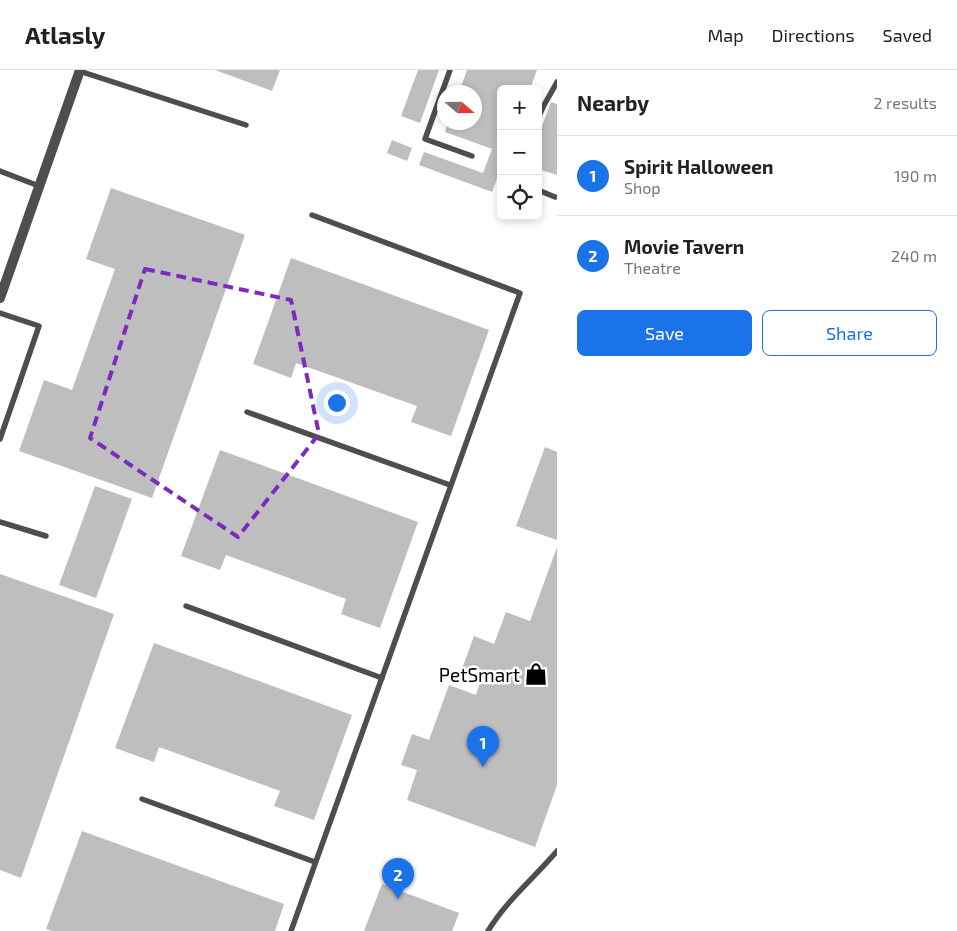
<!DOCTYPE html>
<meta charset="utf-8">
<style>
body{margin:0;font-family:"Exo 2",sans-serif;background:#f6f6f6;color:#222}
.controls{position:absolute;right:15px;top:15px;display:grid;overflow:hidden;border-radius:8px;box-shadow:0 2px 8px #0003}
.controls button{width:45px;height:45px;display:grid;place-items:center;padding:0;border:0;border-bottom:1px solid #e0e0e0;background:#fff;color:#222;font:25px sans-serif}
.compass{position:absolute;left:437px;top:15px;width:45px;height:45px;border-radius:50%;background:#fff;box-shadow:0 2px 8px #0003;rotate:110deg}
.you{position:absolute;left:336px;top:332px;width:18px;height:18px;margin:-12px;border:4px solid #fff;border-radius:50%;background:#1a73e8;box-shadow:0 0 0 8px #1a73e833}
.badge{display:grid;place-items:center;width:32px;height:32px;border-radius:50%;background:#1a73e8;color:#fff;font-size:16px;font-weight:700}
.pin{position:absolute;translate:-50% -41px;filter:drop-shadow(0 1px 2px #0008)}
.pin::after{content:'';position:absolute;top:26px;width:18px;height:15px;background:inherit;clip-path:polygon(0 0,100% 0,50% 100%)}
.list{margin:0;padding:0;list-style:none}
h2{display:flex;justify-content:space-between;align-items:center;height:65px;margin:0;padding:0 20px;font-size:21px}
h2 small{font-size:16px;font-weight:400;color:#767676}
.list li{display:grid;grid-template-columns:32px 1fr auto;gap:15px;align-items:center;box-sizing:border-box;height:80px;padding:0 20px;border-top:1px solid #e0e0e0}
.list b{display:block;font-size:19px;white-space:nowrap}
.list p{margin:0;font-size:16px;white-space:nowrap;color:#767676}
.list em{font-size:16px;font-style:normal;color:#767676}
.actions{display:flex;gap:10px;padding:15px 20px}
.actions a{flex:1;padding:11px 0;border:1px solid #1a73e8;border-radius:8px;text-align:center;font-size:18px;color:#1a73e8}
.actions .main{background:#1a73e8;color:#fff}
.icon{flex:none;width:28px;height:28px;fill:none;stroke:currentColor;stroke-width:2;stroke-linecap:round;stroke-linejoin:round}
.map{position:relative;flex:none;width:557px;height:861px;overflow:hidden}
header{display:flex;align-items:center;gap:30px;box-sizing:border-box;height:70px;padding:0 25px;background:#fff;border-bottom:1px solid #e0e0e0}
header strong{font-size:24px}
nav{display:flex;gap:28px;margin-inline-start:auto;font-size:18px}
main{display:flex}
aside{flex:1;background:#fff}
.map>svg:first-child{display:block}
.building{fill:#bebebe}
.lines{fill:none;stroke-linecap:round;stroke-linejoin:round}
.service{stroke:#4e4e4e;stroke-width:5.5}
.minor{stroke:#4e4e4e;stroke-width:10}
.marked{fill:none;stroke:#7b2cbf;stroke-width:4;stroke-dasharray:10 6;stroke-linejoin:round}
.labels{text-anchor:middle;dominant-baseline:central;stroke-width:5;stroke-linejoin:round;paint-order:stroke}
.poi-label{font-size:19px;fill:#000;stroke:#fff;text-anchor:end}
</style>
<header>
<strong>Atlasly</strong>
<nav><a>Map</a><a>Directions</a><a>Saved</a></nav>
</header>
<main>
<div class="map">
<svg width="557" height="861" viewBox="0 0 557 861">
<rect width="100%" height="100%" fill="#fff"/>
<g class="building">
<path d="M215,0H280L272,21Z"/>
<path d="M418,0H439L420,53L401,46Z"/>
<path d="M467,0H537L530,19H501V98L492,122L419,95L424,82L483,103L492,79L445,62L448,52H474V22H459Z"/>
<path d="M551,32L557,34V105L538,99V67Z"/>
<path d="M392,70L412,78L407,91L387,83Z"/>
<path d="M111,118L245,165L152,428L19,381L44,310L72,320L115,199L86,189Z"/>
<path d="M291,188L489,260L451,366L411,352L417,336L296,293L291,308L253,294Z"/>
<path d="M545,377L557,382V470L516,456Z"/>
<path d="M220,380L418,452L380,558L341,544L346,529L226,485L220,500L181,486Z"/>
<path d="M95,416L132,429L96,528L59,515Z"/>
<path d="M557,477V715L535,777L407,730L417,700L401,695L412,664L429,670L449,615L476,625L482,606L462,599L474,566L494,574L506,542L530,551Z"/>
<path d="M0,504L114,544L21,808L0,800Z"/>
<path d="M154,573L352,645L314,750L274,736L280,721L159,677L154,692L115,678Z"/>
<path d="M82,761L284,834L275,861H52L46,859Z"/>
<path d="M382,814L459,843L452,861H364Z"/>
</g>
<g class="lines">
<g class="service">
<path d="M450,0L425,69L472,86"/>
<path d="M79,1L246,55"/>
<path d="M538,48L543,37L557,12"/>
<path d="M0,101L39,116"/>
<path d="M538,120L555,127"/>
<path d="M0,243L39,256L0,369"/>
<path d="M247,342L450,415"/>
<path d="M0,452L46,466"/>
<path d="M186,536L382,608"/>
<path d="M142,729L315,792"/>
<path d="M291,861L520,223L312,145"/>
<path d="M488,861C506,831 534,808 557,781"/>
</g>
<path class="minor" d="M0,228L80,0"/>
</g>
<path class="marked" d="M145,199L291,230L319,364L238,467L90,368Z"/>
<defs>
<symbol id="shop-bare" viewBox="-9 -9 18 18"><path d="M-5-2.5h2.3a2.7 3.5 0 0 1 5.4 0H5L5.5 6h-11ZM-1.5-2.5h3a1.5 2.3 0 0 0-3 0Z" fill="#000" stroke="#fff" stroke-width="2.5" paint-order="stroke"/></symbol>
</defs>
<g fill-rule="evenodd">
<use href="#shop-bare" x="520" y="588" width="32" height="32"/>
</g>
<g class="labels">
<g class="poi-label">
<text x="520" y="604">PetSmart</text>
</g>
</g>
</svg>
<div class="controls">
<button>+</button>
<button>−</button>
<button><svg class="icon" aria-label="locate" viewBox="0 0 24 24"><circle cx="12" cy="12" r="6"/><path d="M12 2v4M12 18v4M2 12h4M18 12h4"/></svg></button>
</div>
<svg class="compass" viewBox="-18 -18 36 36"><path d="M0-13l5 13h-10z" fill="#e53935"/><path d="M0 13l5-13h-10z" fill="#767676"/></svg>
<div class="you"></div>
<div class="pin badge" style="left:483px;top:697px">1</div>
<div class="pin badge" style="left:398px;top:829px">2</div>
</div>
<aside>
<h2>Nearby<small>2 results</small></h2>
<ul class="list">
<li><span class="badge">1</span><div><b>Spirit Halloween</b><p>Shop</p></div><em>190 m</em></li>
<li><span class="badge">2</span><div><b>Movie Tavern</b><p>Theatre</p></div><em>240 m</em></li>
</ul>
<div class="actions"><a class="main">Save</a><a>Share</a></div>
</aside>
</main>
